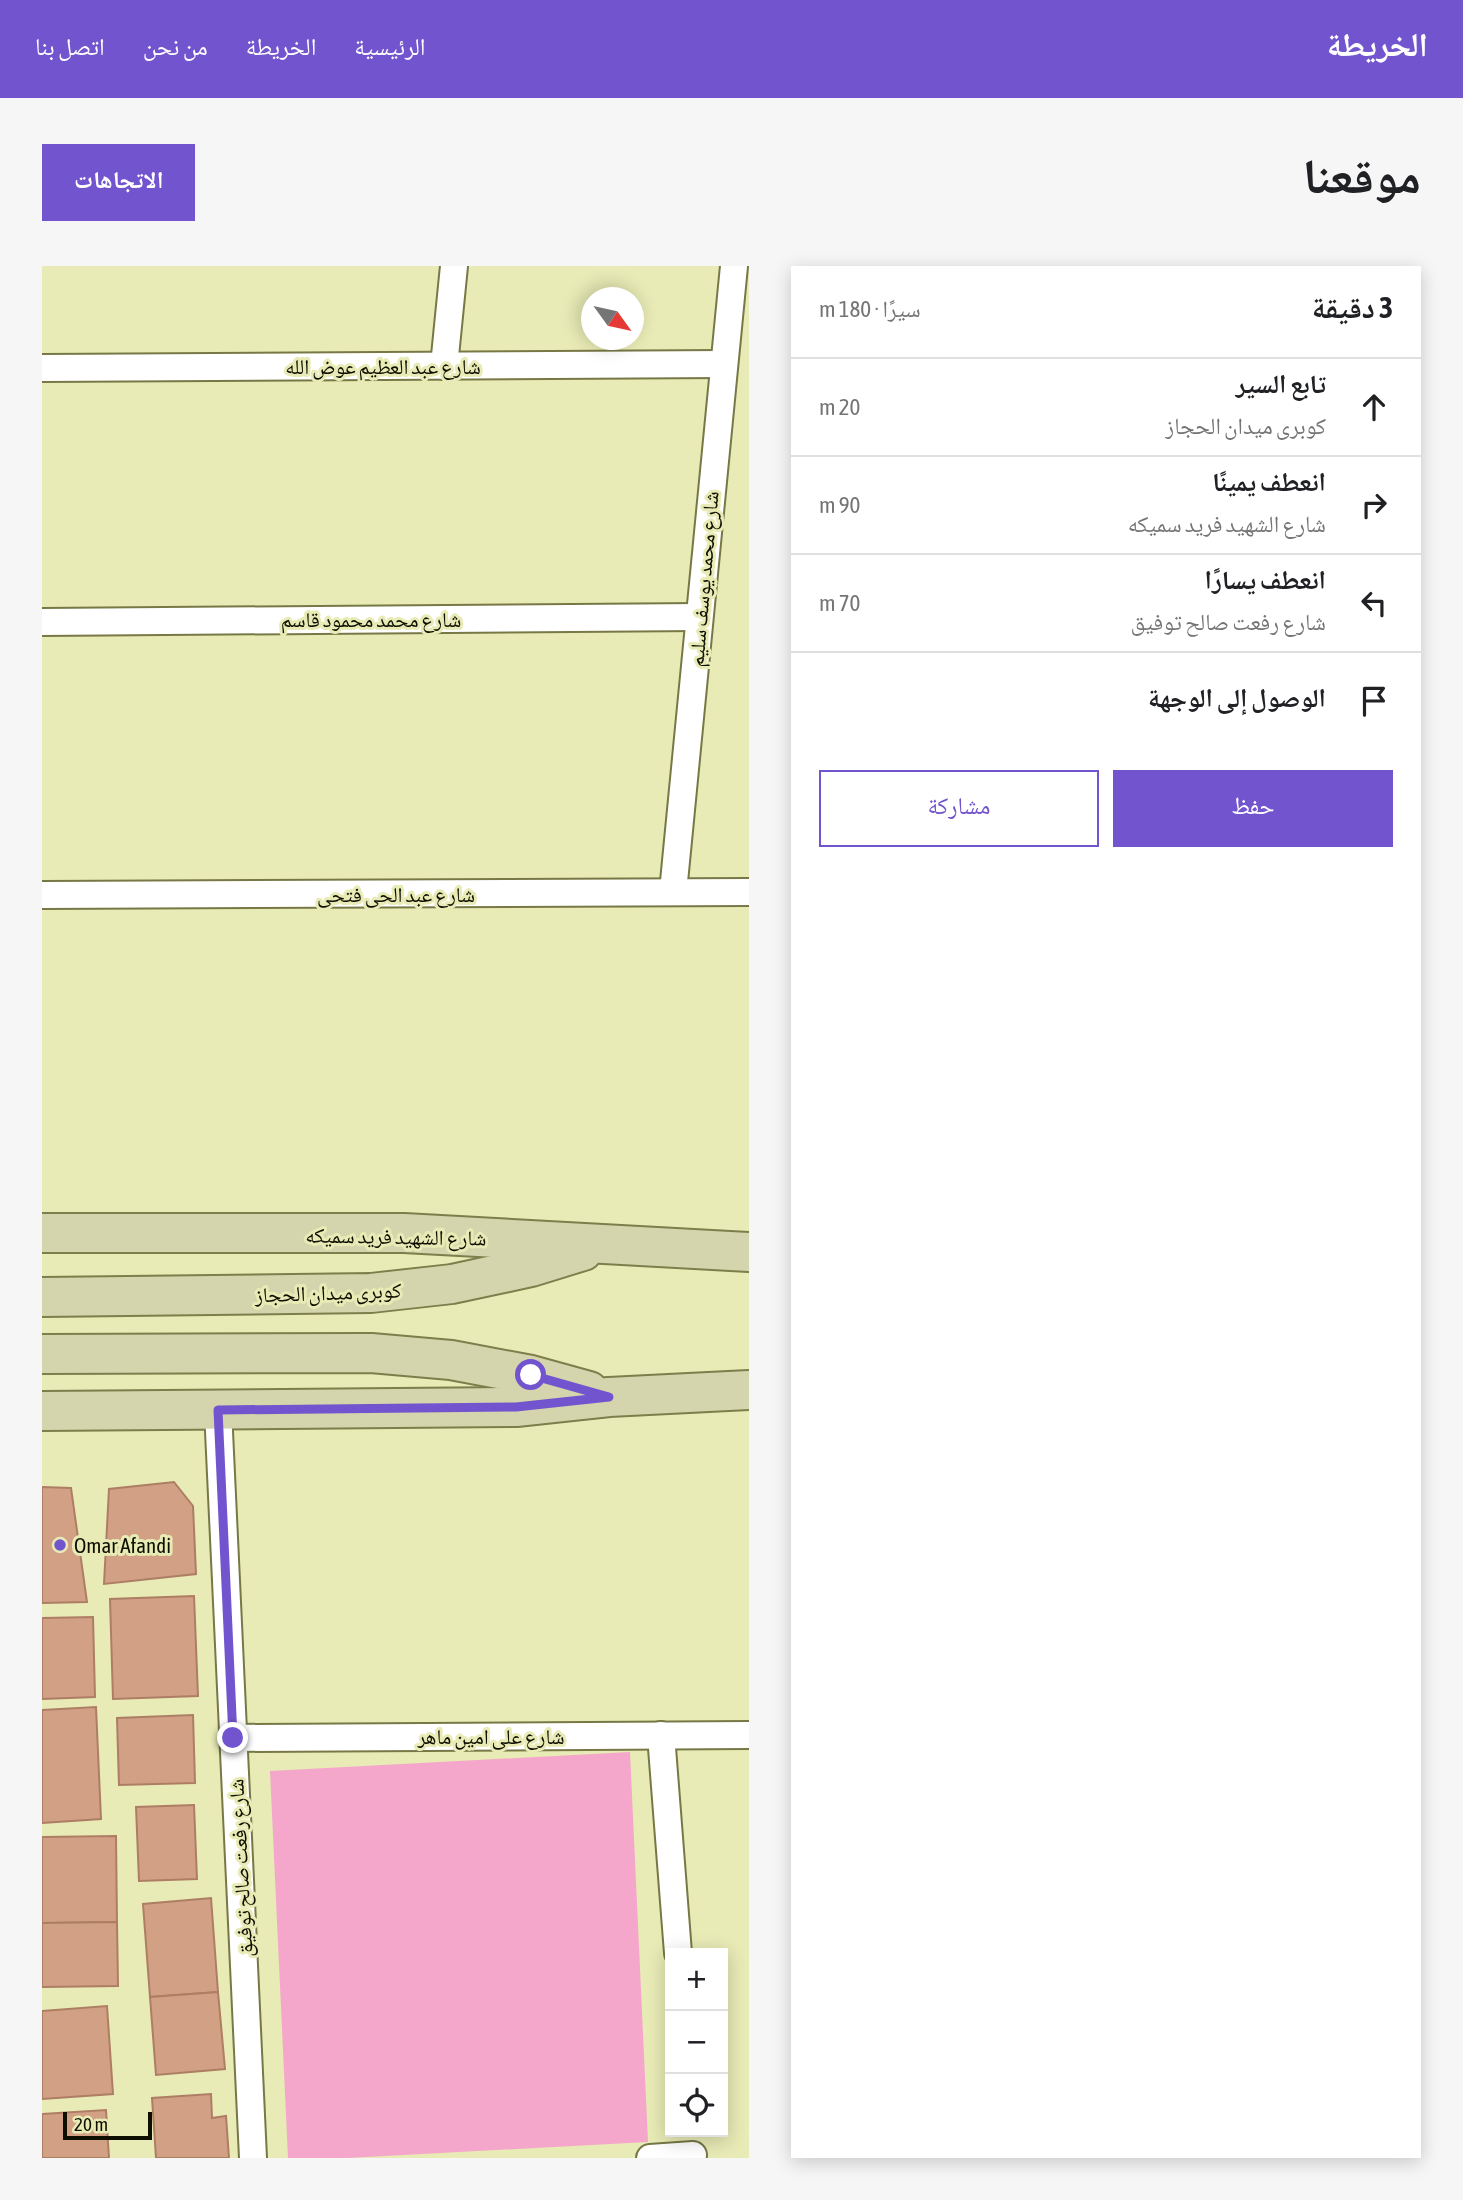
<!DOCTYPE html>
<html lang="ar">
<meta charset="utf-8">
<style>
body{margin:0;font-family:"Asap Condensed","Noto Naskh Arabic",sans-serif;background:#f6f6f6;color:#202124;direction:rtl}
.controls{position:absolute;right:21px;bottom:21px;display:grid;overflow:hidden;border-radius:0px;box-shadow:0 4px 18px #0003}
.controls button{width:63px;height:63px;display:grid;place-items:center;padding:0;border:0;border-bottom:2px solid #e0e0e0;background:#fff;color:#202124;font:35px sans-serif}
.compass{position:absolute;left:539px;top:21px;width:63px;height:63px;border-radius:50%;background:#fff;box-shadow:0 4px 18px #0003;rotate:123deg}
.scale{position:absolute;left:21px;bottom:18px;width:89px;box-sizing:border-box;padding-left:7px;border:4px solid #0e0f00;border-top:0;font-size:19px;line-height:24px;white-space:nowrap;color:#0e0f00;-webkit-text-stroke:5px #e8ebb5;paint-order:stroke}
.stop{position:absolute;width:21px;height:21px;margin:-16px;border:5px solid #7255ce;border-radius:50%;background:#fff}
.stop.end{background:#7255ce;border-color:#fff;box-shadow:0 2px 7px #0008}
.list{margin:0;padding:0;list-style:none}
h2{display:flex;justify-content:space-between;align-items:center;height:91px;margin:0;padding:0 28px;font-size:30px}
h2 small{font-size:23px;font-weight:400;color:#757577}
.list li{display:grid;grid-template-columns:46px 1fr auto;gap:21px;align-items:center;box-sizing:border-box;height:98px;padding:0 28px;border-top:2px solid #e0e0e0}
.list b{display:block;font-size:26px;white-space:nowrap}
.list p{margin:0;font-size:23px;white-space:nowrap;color:#757577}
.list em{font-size:23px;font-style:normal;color:#757577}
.actions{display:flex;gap:14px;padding:21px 28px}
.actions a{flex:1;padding:16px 0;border:2px solid #7255ce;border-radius:0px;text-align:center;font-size:24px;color:#7255ce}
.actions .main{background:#7255ce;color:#fff}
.icon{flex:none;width:38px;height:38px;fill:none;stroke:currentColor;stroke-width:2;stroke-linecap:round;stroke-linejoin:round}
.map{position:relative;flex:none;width:707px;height:1892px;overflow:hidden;direction:ltr;border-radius:0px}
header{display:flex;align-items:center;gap:42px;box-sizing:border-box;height:98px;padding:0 35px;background:#7255ce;color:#fff}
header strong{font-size:33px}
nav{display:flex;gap:38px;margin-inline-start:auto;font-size:24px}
.intro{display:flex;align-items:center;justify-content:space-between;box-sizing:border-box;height:168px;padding:0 42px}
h1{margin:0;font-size:49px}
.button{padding:18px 32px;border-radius:0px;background:#7255ce;color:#fff;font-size:24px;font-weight:700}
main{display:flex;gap:42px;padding:0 42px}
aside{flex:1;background:#fff;border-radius:0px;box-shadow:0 4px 18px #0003}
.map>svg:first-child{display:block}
.green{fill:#f4a7cb}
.building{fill:#d2a185;stroke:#ad7e64;stroke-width:2}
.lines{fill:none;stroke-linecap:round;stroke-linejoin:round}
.minor-casing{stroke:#777846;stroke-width:30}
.primary-casing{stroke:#7c7e4b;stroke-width:42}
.minor{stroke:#fff;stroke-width:26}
.primary{stroke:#d4d5ac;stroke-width:38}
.route{stroke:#7255ce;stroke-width:9}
.poi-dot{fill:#7255ce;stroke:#e8ebb5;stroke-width:2.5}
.labels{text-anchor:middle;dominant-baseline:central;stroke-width:6;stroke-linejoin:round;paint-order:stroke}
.street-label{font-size:21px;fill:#0e0f00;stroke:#e8ebb5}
.poi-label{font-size:21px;fill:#0e0f00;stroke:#e8ebb5;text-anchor:start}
</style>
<header>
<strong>الخريطة</strong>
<nav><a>الرئيسية</a><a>الخريطة</a><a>من نحن</a><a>اتصل بنا</a></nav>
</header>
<div class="intro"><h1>موقعنا</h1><a class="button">الاتجاهات</a></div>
<main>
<aside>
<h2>3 دقيقة<small>سيرًا · 180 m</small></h2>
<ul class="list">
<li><svg class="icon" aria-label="ahead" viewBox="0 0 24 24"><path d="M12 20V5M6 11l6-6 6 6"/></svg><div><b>تابع السير</b><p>كوبرى ميدان الحجاز</p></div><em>20 m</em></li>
<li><svg class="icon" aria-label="right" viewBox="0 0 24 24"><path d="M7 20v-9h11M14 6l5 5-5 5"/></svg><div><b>انعطف يمينًا</b><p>شارع الشهيد فريد سميكه</p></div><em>90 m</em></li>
<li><svg class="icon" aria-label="left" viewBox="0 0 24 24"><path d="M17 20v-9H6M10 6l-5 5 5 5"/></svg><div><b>انعطف يسارًا</b><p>شارع رفعت صالح توفيق</p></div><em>70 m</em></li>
<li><svg class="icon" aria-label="arrive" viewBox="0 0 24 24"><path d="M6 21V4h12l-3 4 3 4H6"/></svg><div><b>الوصول إلى الوجهة</b></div></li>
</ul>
<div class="actions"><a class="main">حفظ</a><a>مشاركة</a></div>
</aside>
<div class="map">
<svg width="707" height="1892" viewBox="0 0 707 1892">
<rect width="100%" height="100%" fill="#e8ebb5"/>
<path class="green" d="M588,1486L606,1876L306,1892H246L228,1505Z"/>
<g class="building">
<path d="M132,1216L151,1240L154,1308L62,1318L67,1223Z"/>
<path d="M0,1221L29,1222L45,1336L0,1337Z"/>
<path d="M152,1330L156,1430L71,1433L68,1333Z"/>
<path d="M51,1351L53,1431L0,1433V1352Z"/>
<path d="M54,1441L59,1553L0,1557V1444Z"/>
<path d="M151,1449L153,1517L77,1519L75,1452Z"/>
<path d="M152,1539L155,1613L97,1615L94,1541Z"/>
<path d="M74,1570L75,1656L0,1657V1571Z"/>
<path d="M169,1632L176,1726L108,1731L101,1638Z"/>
<path d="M75,1656L76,1720L0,1721V1657Z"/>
<path d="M176,1726L183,1803L114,1809L108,1731Z"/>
<path d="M65,1740L71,1828L0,1833V1745Z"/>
<path d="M169,1828L170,1852L184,1850L187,1892H114L110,1832Z"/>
<path d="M64,1844L67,1892H0V1848Z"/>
</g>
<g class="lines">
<defs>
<g id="minor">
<path d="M402,100L412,0"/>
<path d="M0,102L682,98"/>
<path d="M0,356L657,351"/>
<path d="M631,626L692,0"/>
<path d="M0,629L707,626"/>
<path d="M176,1144L211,1892"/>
<path d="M619,1469L636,1687"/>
<path d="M191,1472L707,1469"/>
<path d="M608,1892L651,1889"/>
</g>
<g id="primary">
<path d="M0,967H362L707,986"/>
<path d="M0,1031L329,1027L410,1018L489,1001L541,985"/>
<path d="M0,1088L329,1087L409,1094L489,1109L547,1125"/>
<path d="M0,1145L474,1141L567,1131L707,1124"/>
</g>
</defs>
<use href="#minor" class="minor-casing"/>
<use href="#primary" class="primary-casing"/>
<use href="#minor" class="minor"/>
<use href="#primary" class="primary"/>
</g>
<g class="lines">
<path class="route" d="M191,1472L176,1144L474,1141L567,1131L489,1109"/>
</g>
<circle class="poi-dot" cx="18" cy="1279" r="7"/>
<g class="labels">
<g class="street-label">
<text x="341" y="100">شارع عبد العظيم عوض الله</text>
<text transform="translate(661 313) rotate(-85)">شارع محمد يوسف سليم</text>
<text x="329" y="353">شارع محمد محمود قاسم</text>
<text x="354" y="628">شارع عبد الحى فتحى</text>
<text transform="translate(354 970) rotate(1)">شارع الشهيد فريد سميكه</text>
<text transform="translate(286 1026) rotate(-2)">كوبرى ميدان الحجاز</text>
<text x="449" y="1470">شارع على امين ماهر</text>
<text transform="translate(198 1602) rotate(-93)">شارع رفعت صالح توفيق</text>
</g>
<g class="poi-label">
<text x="32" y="1279">Omar Afandi</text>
</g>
</g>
</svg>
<div class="controls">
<button>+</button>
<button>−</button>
<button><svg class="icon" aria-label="locate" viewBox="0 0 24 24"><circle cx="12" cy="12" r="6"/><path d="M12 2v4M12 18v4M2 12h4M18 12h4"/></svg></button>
</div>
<svg class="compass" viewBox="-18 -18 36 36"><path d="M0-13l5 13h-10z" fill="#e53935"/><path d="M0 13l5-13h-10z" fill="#757577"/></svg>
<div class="scale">20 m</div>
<div class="stop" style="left:489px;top:1109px"></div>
<div class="stop end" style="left:191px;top:1472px"></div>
</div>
</main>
